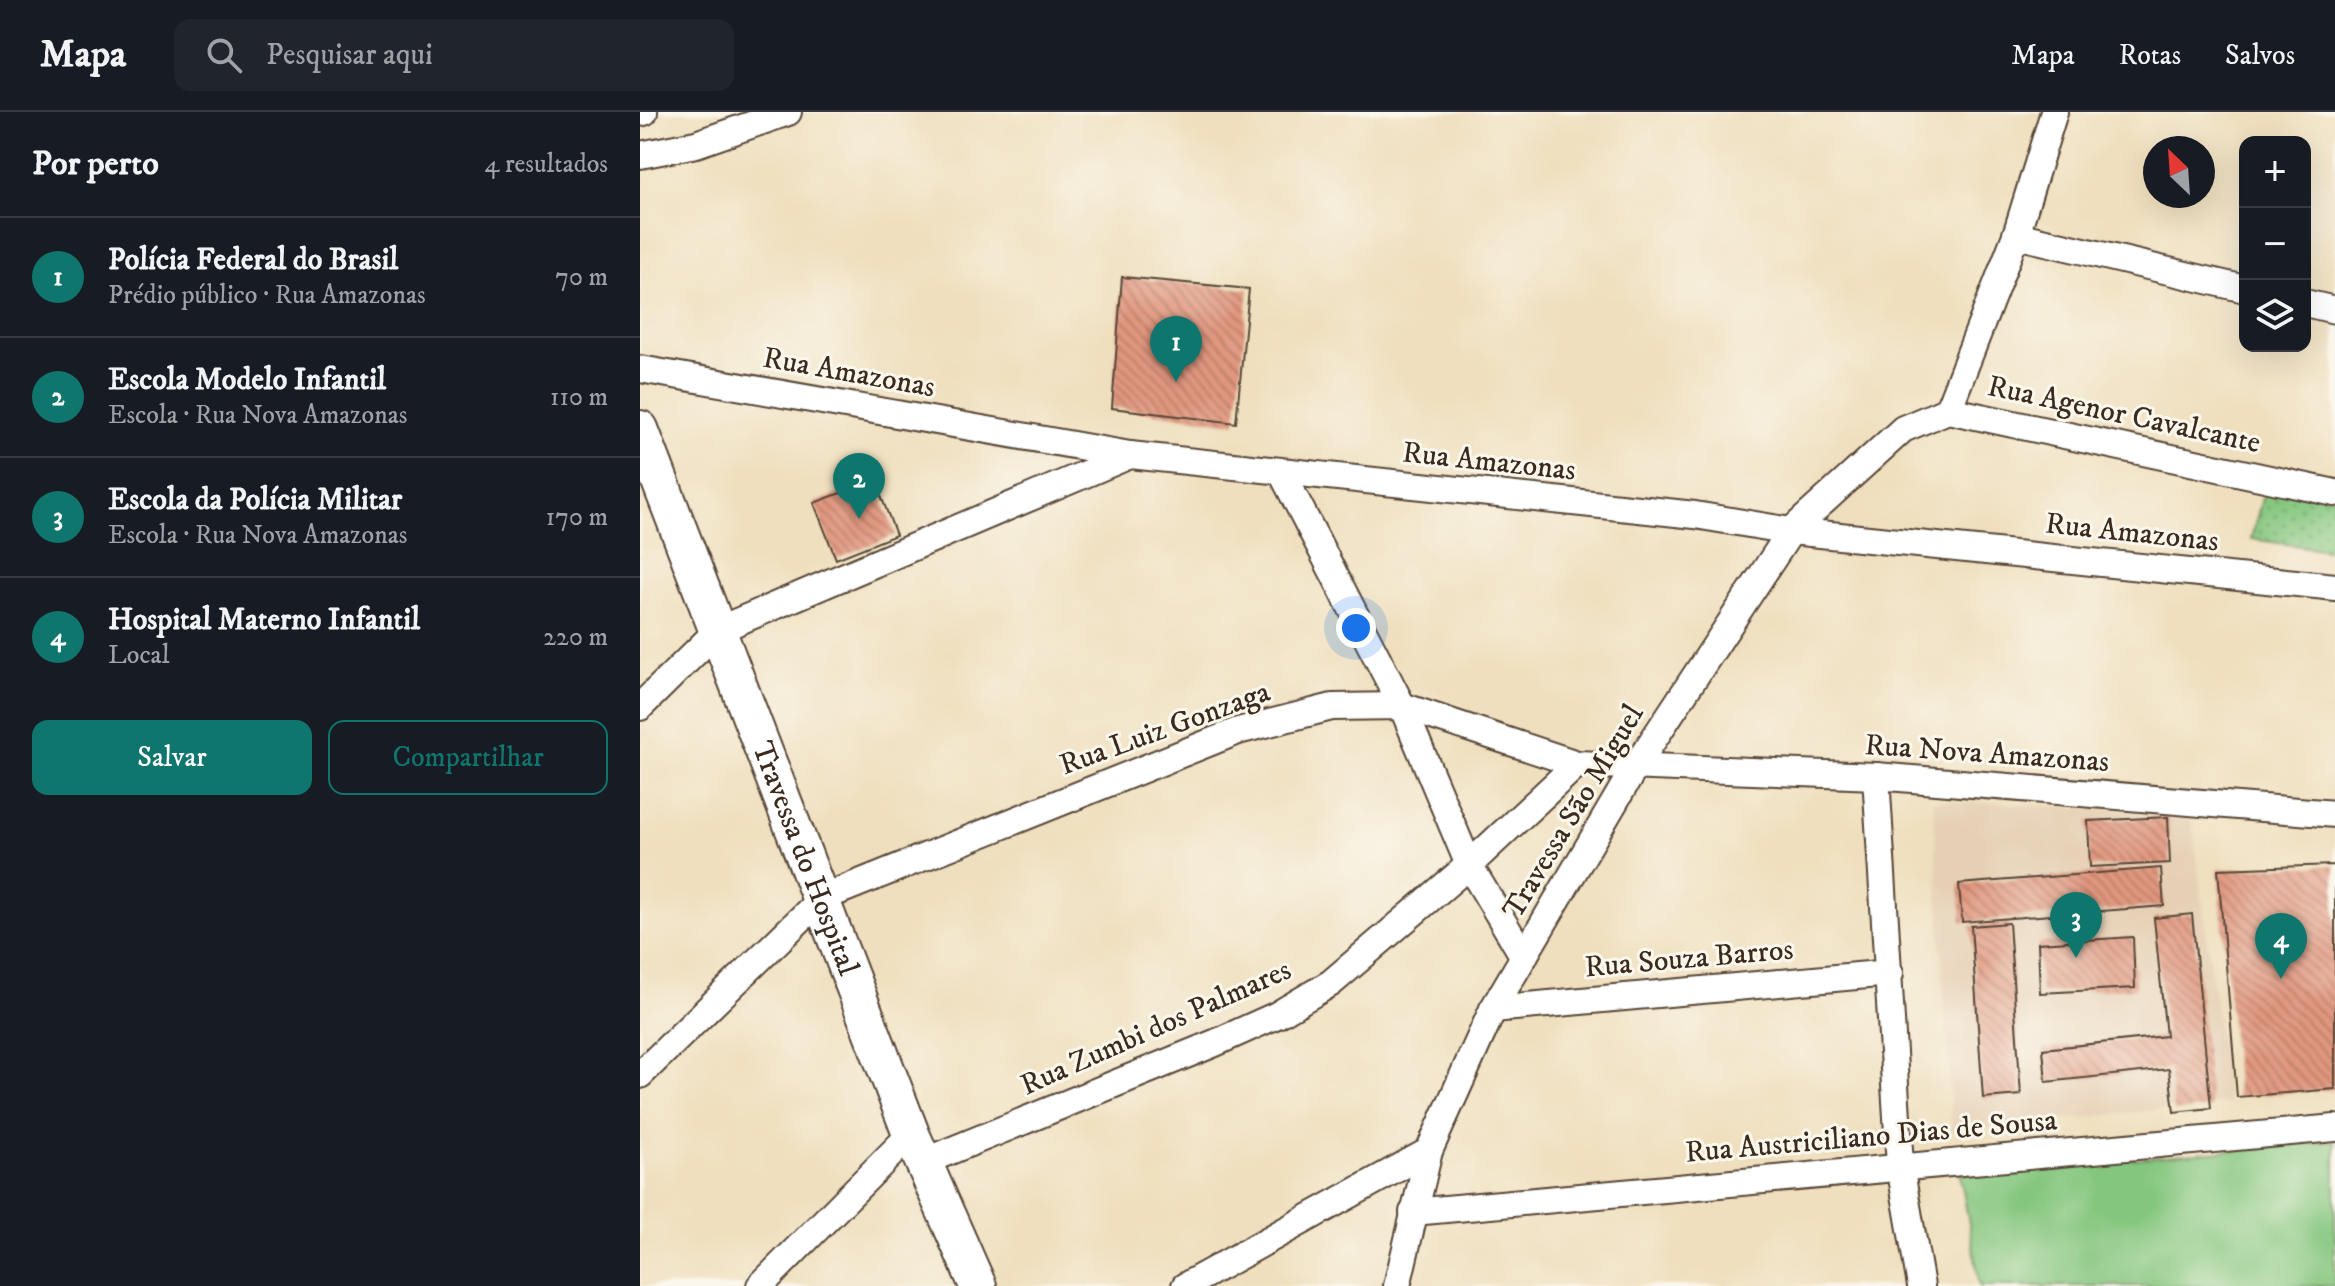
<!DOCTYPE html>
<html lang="pt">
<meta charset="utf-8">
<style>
body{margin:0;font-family:"IM FELL DW Pica",serif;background:#20242c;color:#f1f3f6}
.controls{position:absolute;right:24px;top:24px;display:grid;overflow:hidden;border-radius:16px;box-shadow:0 8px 32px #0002}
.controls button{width:72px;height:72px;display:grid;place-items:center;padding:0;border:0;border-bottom:2px solid #363941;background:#171b24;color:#f1f3f6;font:40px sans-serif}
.compass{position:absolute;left:1503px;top:24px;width:72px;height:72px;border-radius:50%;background:#171b24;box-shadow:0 8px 32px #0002;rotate:335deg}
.you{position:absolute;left:716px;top:516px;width:28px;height:28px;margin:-20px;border:6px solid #fff;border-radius:50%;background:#1a73e8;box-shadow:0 0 0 12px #1a73e833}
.badge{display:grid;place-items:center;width:52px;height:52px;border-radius:50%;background:#0f766e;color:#fff;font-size:26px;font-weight:700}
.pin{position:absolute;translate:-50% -66px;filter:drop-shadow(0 2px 4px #0008)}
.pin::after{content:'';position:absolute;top:42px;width:28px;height:24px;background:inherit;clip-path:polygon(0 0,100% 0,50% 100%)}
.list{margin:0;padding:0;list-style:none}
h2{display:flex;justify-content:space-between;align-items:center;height:104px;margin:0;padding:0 32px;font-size:34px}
h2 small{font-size:26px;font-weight:400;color:#9ea1a6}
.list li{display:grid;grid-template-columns:52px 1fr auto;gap:24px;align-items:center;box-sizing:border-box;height:120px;padding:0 32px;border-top:2px solid #363941}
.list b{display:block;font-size:30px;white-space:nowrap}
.list p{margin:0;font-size:26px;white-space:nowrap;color:#9ea1a6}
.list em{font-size:26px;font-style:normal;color:#9ea1a6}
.actions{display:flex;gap:16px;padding:24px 32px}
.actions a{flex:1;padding:18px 0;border:2px solid #0f766e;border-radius:16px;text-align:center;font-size:28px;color:#0f766e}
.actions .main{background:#0f766e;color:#fff}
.icon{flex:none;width:44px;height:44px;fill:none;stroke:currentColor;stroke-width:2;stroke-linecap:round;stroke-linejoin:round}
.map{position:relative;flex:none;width:1695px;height:1174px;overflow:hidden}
header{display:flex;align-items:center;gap:48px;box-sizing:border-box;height:112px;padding:0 40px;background:#171b24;border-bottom:2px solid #363941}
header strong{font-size:38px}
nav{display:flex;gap:44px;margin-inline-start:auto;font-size:28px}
.search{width:560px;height:72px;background:#20242c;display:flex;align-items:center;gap:20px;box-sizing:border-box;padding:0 28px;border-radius:16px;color:#9ea1a6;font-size:30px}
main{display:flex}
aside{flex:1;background:#171b24}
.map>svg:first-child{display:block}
.built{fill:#e6d0b5}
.park{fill:url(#park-dots);stroke:#60784e;stroke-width:2}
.pitch{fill:#84c67e;stroke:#60784e;stroke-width:2}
.building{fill:url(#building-back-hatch)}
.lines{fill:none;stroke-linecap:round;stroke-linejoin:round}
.street-casing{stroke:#564536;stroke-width:30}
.secondary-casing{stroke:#564536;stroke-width:40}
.street{stroke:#fff;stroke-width:26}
.secondary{stroke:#fff;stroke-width:36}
.labels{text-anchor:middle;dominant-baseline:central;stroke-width:6;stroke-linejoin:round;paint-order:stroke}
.street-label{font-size:30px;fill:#3b2a1e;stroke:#fbf7ec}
</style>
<header>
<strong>Mapa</strong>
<div class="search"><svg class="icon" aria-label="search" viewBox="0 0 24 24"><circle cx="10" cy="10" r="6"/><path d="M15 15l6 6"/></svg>Pesquisar aqui</div>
<nav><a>Mapa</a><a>Rotas</a><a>Salvos</a></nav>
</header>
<main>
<aside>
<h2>Por perto<small>4 resultados</small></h2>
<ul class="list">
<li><span class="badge">1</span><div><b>Polícia Federal do Brasil</b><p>Prédio público · Rua Amazonas</p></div><em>70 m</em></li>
<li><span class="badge">2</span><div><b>Escola Modelo Infantil</b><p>Escola · Rua Nova Amazonas</p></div><em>110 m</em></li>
<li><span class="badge">3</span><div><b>Escola da Polícia Militar</b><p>Escola · Rua Nova Amazonas</p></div><em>170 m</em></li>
<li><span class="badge">4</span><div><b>Hospital Materno Infantil</b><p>Local</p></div><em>220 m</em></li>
</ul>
<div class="actions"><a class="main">Salvar</a><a>Compartilhar</a></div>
</aside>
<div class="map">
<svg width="1695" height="1174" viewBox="0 0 1695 1174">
<defs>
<pattern id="park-dots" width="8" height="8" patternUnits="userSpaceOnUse" patternTransform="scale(2)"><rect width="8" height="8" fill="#84c67e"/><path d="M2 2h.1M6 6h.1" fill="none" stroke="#6da167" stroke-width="1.8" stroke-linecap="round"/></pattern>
<pattern id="building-back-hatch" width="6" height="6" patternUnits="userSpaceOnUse" patternTransform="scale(2)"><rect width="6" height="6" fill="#e1977f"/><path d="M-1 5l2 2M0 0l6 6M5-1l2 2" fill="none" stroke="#b87b67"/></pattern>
</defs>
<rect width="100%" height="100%" fill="#fbf7ec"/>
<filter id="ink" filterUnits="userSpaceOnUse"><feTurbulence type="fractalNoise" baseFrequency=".0125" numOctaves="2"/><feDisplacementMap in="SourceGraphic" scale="16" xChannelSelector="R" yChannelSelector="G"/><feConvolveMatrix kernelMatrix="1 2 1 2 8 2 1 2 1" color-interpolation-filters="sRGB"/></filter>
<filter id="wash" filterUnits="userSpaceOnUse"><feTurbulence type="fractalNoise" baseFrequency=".006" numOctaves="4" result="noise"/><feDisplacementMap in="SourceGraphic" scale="32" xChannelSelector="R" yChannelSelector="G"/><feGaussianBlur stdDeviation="1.8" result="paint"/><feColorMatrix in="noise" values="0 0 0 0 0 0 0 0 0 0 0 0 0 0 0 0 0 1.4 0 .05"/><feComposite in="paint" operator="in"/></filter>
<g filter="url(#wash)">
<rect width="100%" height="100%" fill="#efdfbe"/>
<path class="built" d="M1293,688L1551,701L1588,991L1312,1019Z"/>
<path class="park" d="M1626,372L1695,386V439L1611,427Z"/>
<path class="pitch" d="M1695,1029V1174H1340L1320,1062Z"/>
<g id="blocks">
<g class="building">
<path d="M482,165L609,177L596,311L472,296Z"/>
<path d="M235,368L256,423L196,447L174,391Z"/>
<path d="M1528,705L1530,751L1450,755L1448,709Z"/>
<path d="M1695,753V977L1597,985L1578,757Z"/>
<path d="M1521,756L1524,794L1322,810L1319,772Z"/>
<path d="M1552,802L1571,996L1534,1000L1529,957L1406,970L1403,937L1526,924L1514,806Z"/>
<path d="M1369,811L1381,983L1343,986L1331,814Z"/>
<path d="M1493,825L1495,876L1400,881L1398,831Z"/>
</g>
</g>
</g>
<g filter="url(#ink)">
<use href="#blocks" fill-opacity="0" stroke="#564536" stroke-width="2"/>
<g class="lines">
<defs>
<g id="street">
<path d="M0,1L4,0"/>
<path d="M0,43L56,32L148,0"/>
<path d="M1376,123L1605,177"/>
<path d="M1665,191L1695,198"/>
<path d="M0,257L490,343L1055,403L1151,419L1695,475"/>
<path d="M1308,298L1376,123L1414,0"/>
<path d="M642,361L762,594L829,753L884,845"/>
<path d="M0,595L78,518L490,343"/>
<path d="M1236,664L1260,1054L1281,1174"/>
<path d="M853,897L1250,861"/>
<path d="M0,963L182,786L598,619L692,595L762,594L937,652L1236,664L1695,702"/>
<path d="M283,1050L575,931L637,903L691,871L829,753L937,652"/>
<path d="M773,1100L1695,1016"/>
<path d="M120,1174L271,1022"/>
<path d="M545,1174L789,1039"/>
<path d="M757,1174L789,1039L853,897L994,657L1151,419L1263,317L1308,298L1695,381"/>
</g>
<g id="secondary">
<path id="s1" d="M0,317L271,1022L338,1174"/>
</g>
</defs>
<use href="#street" class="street-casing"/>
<use href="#secondary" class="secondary-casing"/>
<use href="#street" class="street"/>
<use href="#secondary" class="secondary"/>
</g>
</g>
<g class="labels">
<g class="street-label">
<text transform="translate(209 261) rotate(10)">Rua Amazonas</text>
<text transform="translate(1484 303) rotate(12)">Rua Agenor Cavalcante</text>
<text transform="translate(849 350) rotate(6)">Rua Amazonas</text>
<text transform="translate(1492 421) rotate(6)">Rua Amazonas</text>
<text transform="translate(525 617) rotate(-20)">Rua Luiz Gonzaga</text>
<text transform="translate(1347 642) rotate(4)">Rua Nova Amazonas</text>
<text transform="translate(934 700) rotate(-59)">Travessa São Miguel</text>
<text stroke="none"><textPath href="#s1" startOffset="460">Travessa do Hospital</textPath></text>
<text transform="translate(1049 847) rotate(-5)">Rua Souza Barros</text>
<text transform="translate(516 916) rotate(-24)">Rua Zumbi dos Palmares</text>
<text transform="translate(1231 1025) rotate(-5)">Rua Austriciliano Dias de Sousa</text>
</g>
</g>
</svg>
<div class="controls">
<button>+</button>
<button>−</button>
<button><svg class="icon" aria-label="layers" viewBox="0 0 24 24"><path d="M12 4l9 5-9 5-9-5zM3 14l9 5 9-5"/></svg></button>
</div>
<svg class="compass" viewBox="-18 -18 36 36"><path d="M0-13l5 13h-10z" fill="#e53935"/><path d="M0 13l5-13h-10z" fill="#9ea1a6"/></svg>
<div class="you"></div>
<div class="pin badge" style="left:536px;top:270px">1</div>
<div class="pin badge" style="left:219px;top:407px">2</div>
<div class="pin badge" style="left:1436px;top:846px">3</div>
<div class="pin badge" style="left:1641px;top:867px">4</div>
</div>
</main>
